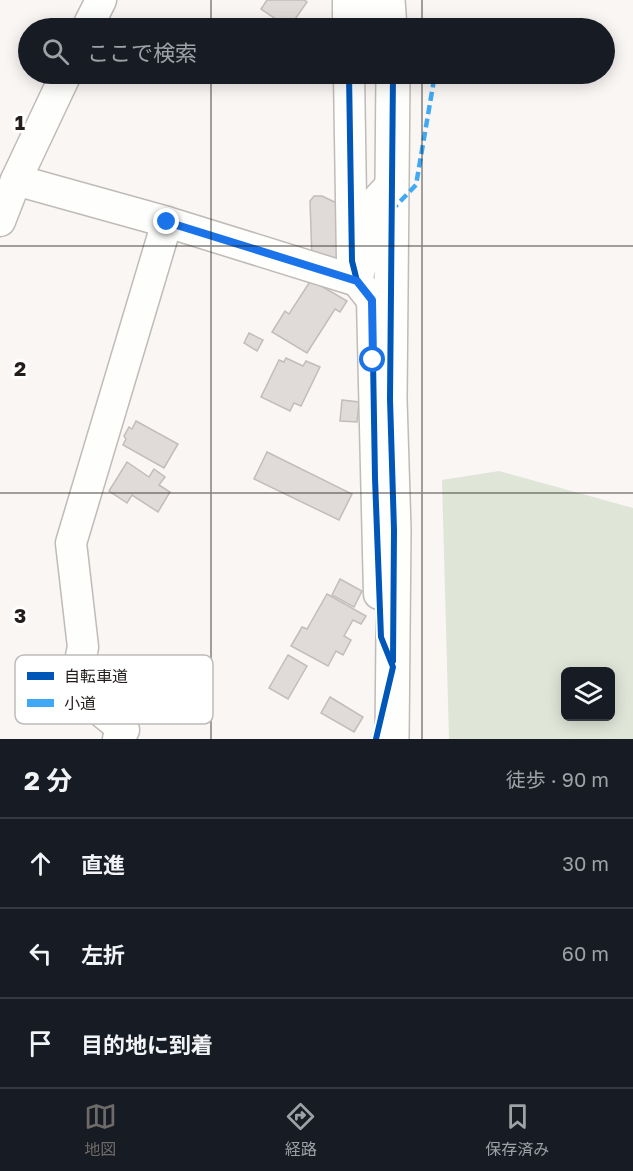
<!DOCTYPE html>
<html lang="ja">
<meta charset="utf-8">
<style>
body{margin:0;font-family:"Golos Text","Noto Sans JP",sans-serif;background:#242831;color:#f1f3f6}
.controls{position:absolute;right:18px;bottom:18px;display:grid;overflow:hidden;border-radius:9px;box-shadow:0 3px 15px #0003}
.controls button{width:54px;height:54px;display:grid;place-items:center;padding:0;border:0;border-bottom:2px solid #363941;background:#171b24;color:#f1f3f6;font:30px sans-serif}
.stop{position:absolute;width:18px;height:18px;margin:-14px;border:4px solid #1a73e8;border-radius:50%;background:#fff}
.stop.end{background:#1a73e8;border-color:#fff;box-shadow:0 2px 6px #0008}
.list{margin:0;padding:0;list-style:none}
h2{display:flex;justify-content:space-between;align-items:center;height:78px;margin:0;padding:0 24px;font-size:26px}
h2 small{font-size:20px;font-weight:400;color:#9ea1a6}
.list li{display:grid;grid-template-columns:39px 1fr auto;gap:18px;align-items:center;box-sizing:border-box;height:90px;padding:0 24px;border-top:2px solid #363941}
.list b{display:block;font-size:22px;white-space:nowrap}
.list em{font-size:20px;font-style:normal;color:#9ea1a6}
.icon{flex:none;width:33px;height:33px;fill:none;stroke:currentColor;stroke-width:2;stroke-linecap:round;stroke-linejoin:round}
.map{position:relative;flex:none;width:633px;height:739px;overflow:hidden}
.search{position:absolute;background:#171b24;box-shadow:0 3px 15px #0003;left:18px;right:18px;top:18px;height:66px;display:flex;align-items:center;gap:15px;box-sizing:border-box;padding:0 21px;border-radius:33px;color:#9ea1a6;font-size:22px}
.sheet{height:348px;background:#171b24}
nav{display:flex;justify-content:space-around;align-items:center;box-sizing:border-box;height:84px;border-top:2px solid #363941;background:#171b24;font-size:16px;color:#9ea1a6}
nav a{display:grid;justify-items:center;gap:3px}
nav .on{color:#6e6a67}
.map>svg:first-child{display:block}
.green{fill:#dfe5d7;fill-rule:evenodd}
.building{fill:#e0dbd9;stroke:#c1bdbb;stroke-width:1.5}
.lines{fill:none;stroke-linecap:round;stroke-linejoin:round}
.minor-casing{stroke:#bfbbb8;stroke-width:33}
.major-casing{stroke:#bfbbb8;stroke-width:36}
.minor{stroke:#fefefd;stroke-width:30}
.major{stroke:#fefefd;stroke-width:33}
.quiet{stroke:#3fa9f5;stroke-width:4.5;stroke-dasharray:9 4.5;stroke-linecap:butt}
.cycleway-casing{stroke:#fff;stroke-width:10}
.cycleway{stroke:#0057b8;stroke-width:6}
.route{stroke:#1a73e8;stroke-width:8}
.grid{fill:none;stroke:#231e1b;stroke-width:1.5;stroke-opacity:0.55}
.key{fill:#fff;stroke:#bdbcbb;stroke-width:1.5}
.key-label{font-size:16px;fill:#231e1b}
.grid-label{font-size:20px;text-anchor:middle;font-weight:bold;fill:#231e1b;stroke:#fff;stroke-width:6;stroke-linejoin:round;paint-order:stroke}
</style>
<div class="map">
<svg width="633" height="739" viewBox="0 0 633 739">
<rect width="100%" height="100%" fill="#faf6f4"/>
<path class="green" d="M499,471L633,508V739H449L442,480ZM566,672H610V716H566Z"/>
<g class="building">
<path d="M267,0H304L307,2L289,28L261,9Z"/>
<path d="M314,196H322L341,205V259H312L310,201Z"/>
<path d="M311,280L347,301L340,312L335,309L307,353L272,332L285,311L289,314Z"/>
<path d="M249,333L263,340L257,351L244,343Z"/>
<path d="M286,358L303,366L306,361L320,367L301,406L294,403L290,411L261,397L279,360L284,362Z"/>
<path d="M342,400L359,402L357,422L340,421Z"/>
<path d="M136,421L178,444L164,468L123,445L126,439L124,436L129,427L132,429Z"/>
<path d="M267,452L352,494L339,520L254,479Z"/>
<path d="M127,462L149,477L154,469L165,477L159,485L170,492L158,512L132,495L127,503L109,491Z"/>
<path d="M340,579L362,591L354,607L332,595Z"/>
<path d="M327,594L366,616L361,624L353,620L344,636L351,640L343,655L336,651L328,666L291,646L302,627L307,629Z"/>
<path d="M288,655L307,666L288,699L269,688Z"/>
<path d="M330,697L363,717L354,732L321,713Z"/>
</g>
<g class="lines">
<defs>
<g id="minor">
<path d="M348,0V28"/>
<path d="M366,0L371,28"/>
<path d="M87,28L101,0"/>
<path d="M349,74L352,261L357,281L372,300L379,594"/>
<path d="M16,180L167,222L357,281L377,200L390,186"/>
<path d="M0,221L16,180L66,74"/>
<path d="M118,739L124,730L74,689L83,647L71,543L167,222"/>
</g>
<g id="major">
<path d="M388,0L390,28"/>
<path d="M392,739L394,530L390,399L393,74"/>
</g>
</defs>
<use href="#minor" class="minor-casing"/>
<use href="#major" class="major-casing"/>
<use href="#minor" class="minor"/>
<use href="#major" class="major"/>
<path class="quiet" d="M391,211L416,185L435,74"/>
<defs>
<g id="cycleway">
<path d="M349,74L352,261L357,281L372,300L375,478L381,637L393,667L376,739"/>
<path d="M393,74L390,399L394,530L393,661"/>
</g>
</defs>
<use href="#cycleway" class="cycleway-casing"/>
<use href="#cycleway" class="cycleway"/>
</g>
<g class="lines">
<path class="route" d="M167,222L357,281L372,300L373,360"/>
</g>
<path class="grid" d="M211,0V28M422,0V28M211,74V739M422,74V739M0,246H633M0,493H633"/>
<rect x="15" y="655" width="198" height="69" rx="9" class="key"/>
<rect x="27" y="672" width="27" height="8" fill="#0057b8"/>
<rect x="27" y="699" width="27" height="8" fill="#3fa9f5"/>
<g class="key-label">
<text x="64" y="682">自転車道</text>
<text x="64" y="709">小道</text>
</g>
<g class="grid-label">
<text x="20" y="130">1</text>
<text x="20" y="376">2</text>
<text x="20" y="623">3</text>
</g>
</svg>
<div class="controls">
<button><svg class="icon" aria-label="layers" viewBox="0 0 24 24"><path d="M12 4l9 5-9 5-9-5zM3 14l9 5 9-5"/></svg></button>
</div>
<div class="stop" style="left:373px;top:360px"></div>
<div class="stop end" style="left:167px;top:222px"></div>
<div class="search"><svg class="icon" aria-label="search" viewBox="0 0 24 24"><circle cx="10" cy="10" r="6"/><path d="M15 15l6 6"/></svg>ここで検索</div>
</div>
<section class="sheet">
<h2>2 分<small>徒歩 · 90 m</small></h2>
<ul class="list">
<li><svg class="icon" aria-label="ahead" viewBox="0 0 24 24"><path d="M12 20V5M6 11l6-6 6 6"/></svg><div><b>直進</b></div><em>30 m</em></li>
<li><svg class="icon" aria-label="left" viewBox="0 0 24 24"><path d="M17 20v-9H6M10 6l-5 5 5 5"/></svg><div><b>左折</b></div><em>60 m</em></li>
<li><svg class="icon" aria-label="arrive" viewBox="0 0 24 24"><path d="M6 21V4h12l-3 4 3 4H6"/></svg><div><b>目的地に到着</b></div></li>
</ul>
</section>
<nav>
<a class="on"><svg class="icon" aria-label="map" viewBox="0 0 24 24"><path d="M3 6l6-2 6 2 6-2v14l-6 2-6-2-6 2zM9 4v14M15 6v14"/></svg>地図</a>
<a><svg class="icon" aria-label="directions" viewBox="0 0 24 24"><path d="M12 3l9 9-9 9-9-9zM9 14v-3h6M13 9l2 2-2 2"/></svg>経路</a>
<a><svg class="icon" aria-label="saved" viewBox="0 0 24 24"><path d="M7 4h10v16l-5-4-5 4z"/></svg>保存済み</a>
</nav>
